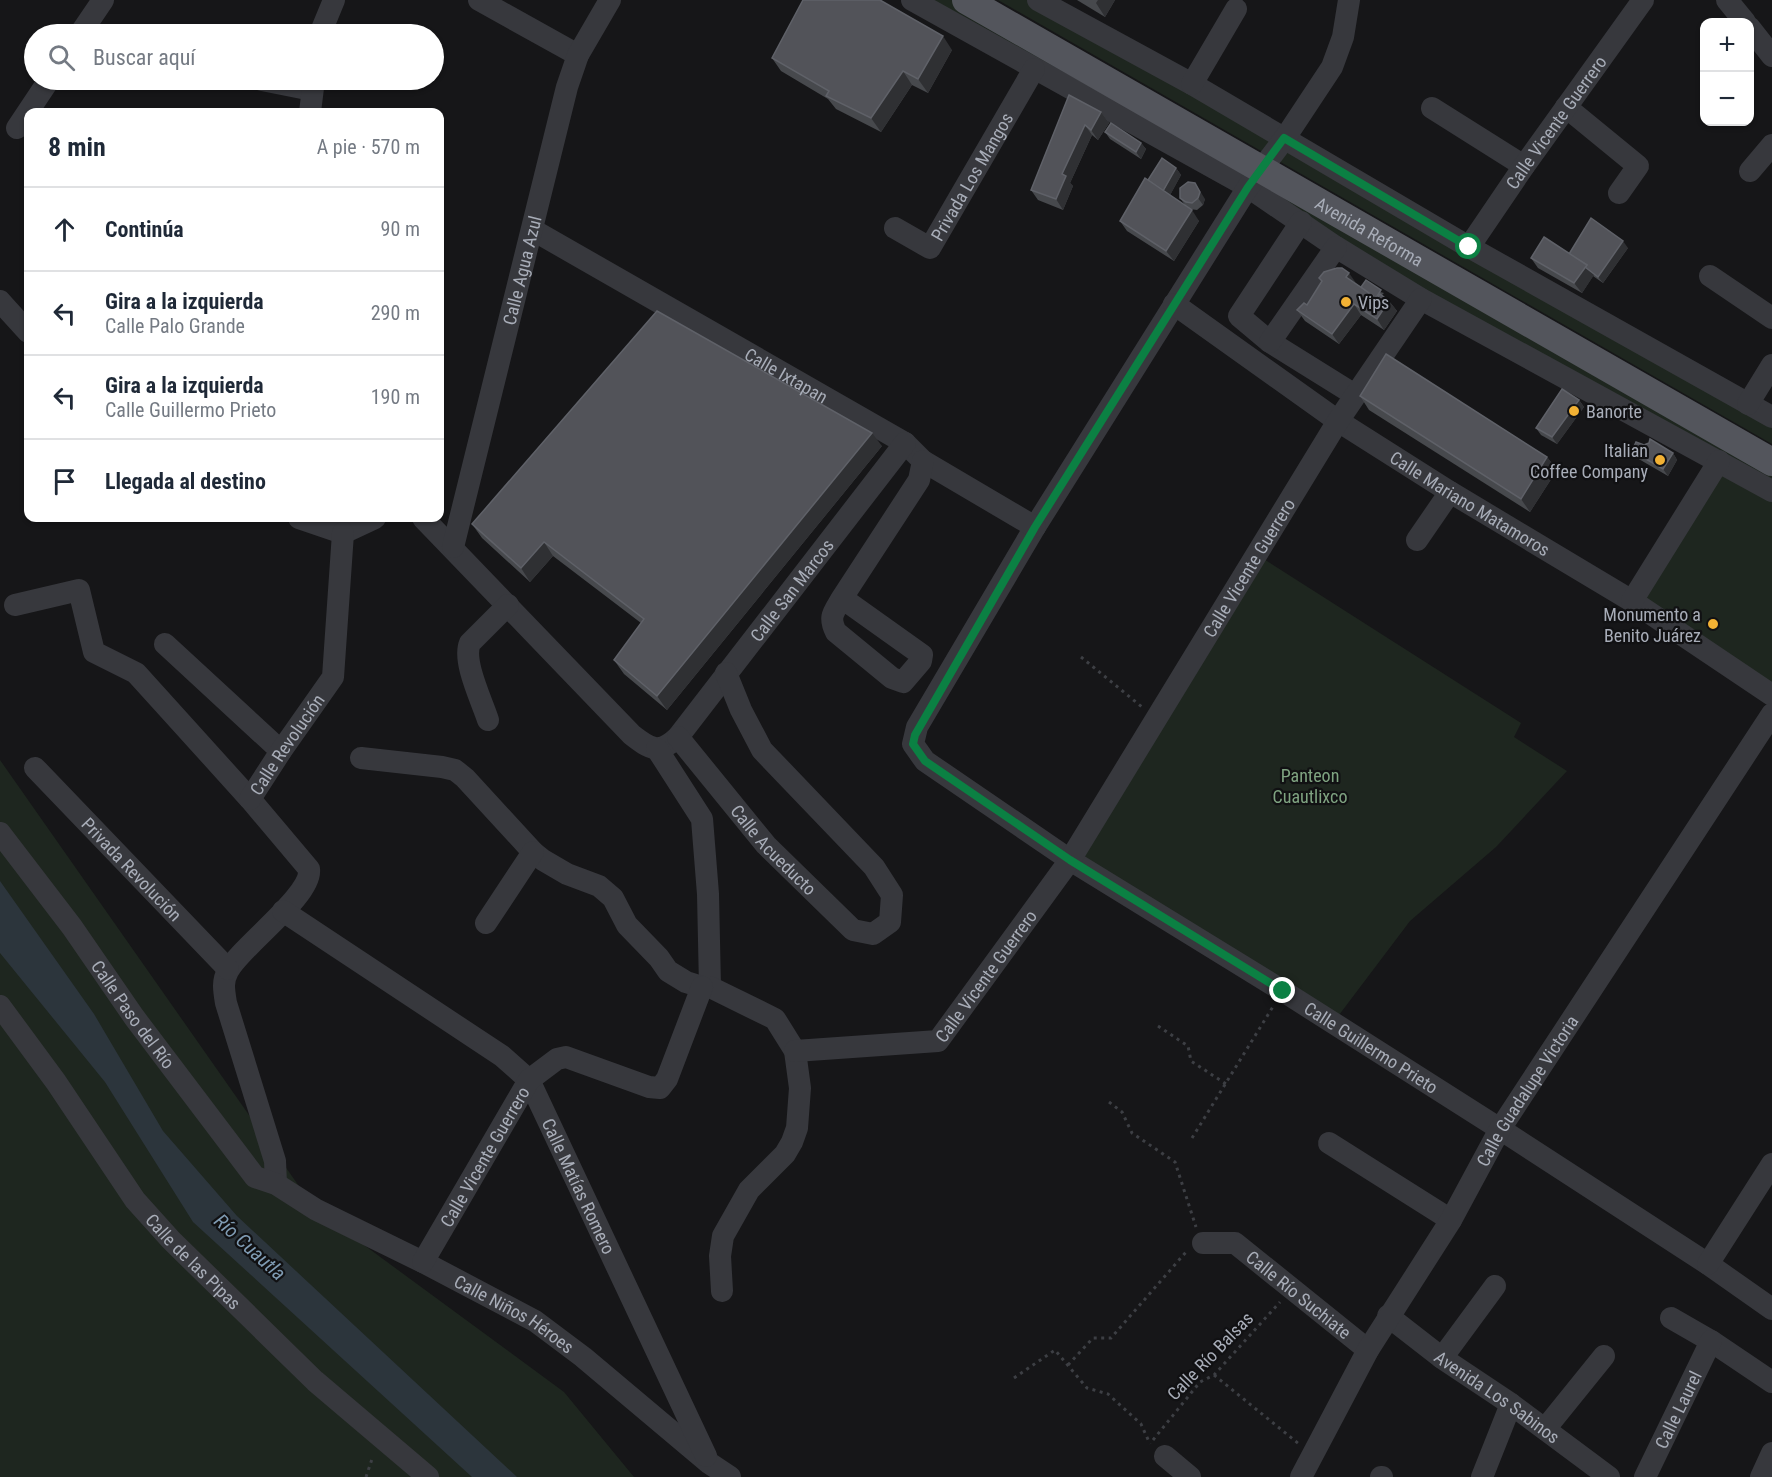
<!DOCTYPE html>
<html lang="es">
<meta charset="utf-8">
<style>
body{margin:0;font-family:"Roboto Condensed",sans-serif;background:#f6f6f7;color:#1f2937}
.controls{position:absolute;right:18px;top:18px;display:grid;overflow:hidden;border-radius:12px;box-shadow:0 2px 4px #0004}
.controls button{width:54px;height:54px;display:grid;place-items:center;padding:0;border:0;border-bottom:2px solid #e0e1e3;background:#fff;color:#1f2937;font:30px sans-serif}
.stop{position:absolute;width:18px;height:18px;margin:-14px;border:4px solid #0b8043;border-radius:50%;background:#fff}
.stop.end{background:#0b8043;border-color:#fff;box-shadow:0 2px 6px #0008}
.list{margin:0;padding:0;list-style:none}
h2{display:flex;justify-content:space-between;align-items:center;height:78px;margin:0;padding:0 24px;font-size:26px}
h2 small{font-size:20px;font-weight:400;color:#747a83}
.list li{display:grid;grid-template-columns:39px 1fr auto;gap:18px;align-items:center;box-sizing:border-box;height:84px;padding:0 24px;border-top:2px solid #e0e1e3}
.list b{display:block;font-size:22px;white-space:nowrap}
.list p{margin:0;font-size:20px;white-space:nowrap;color:#747a83}
.list em{font-size:20px;font-style:normal;color:#747a83}
.icon{flex:none;width:33px;height:33px;fill:none;stroke:currentColor;stroke-width:2;stroke-linecap:round;stroke-linejoin:round}
.map{position:relative;flex:none;width:1772px;height:1477px;overflow:hidden}
.search{position:absolute;background:#fff;box-shadow:0 2px 4px #0004;left:24px;top:24px;width:420px;height:66px;display:flex;align-items:center;gap:15px;box-sizing:border-box;padding:0 21px;border-radius:33px;color:#747a83;font-size:22px}
.panel{position:absolute;background:#fff;box-shadow:0 2px 4px #0004;left:24px;top:108px;width:420px;height:414px;border-radius:12px}
.map>svg:first-child{display:block}
.green{fill:#1e261f}
.water{fill:#2c353c}
.lines{fill:none;stroke-linecap:round;stroke-linejoin:round}
.path{stroke:#3d3f44;stroke-width:3;stroke-dasharray:3 4.5;stroke-linecap:butt}
.minor{stroke:#37383d;stroke-width:22}
.major{stroke:#53555c;stroke-width:28}
.wall{fill:#47494d}
.shaded-wall{fill:#2f3033}
.building{fill:#525359;stroke:#5f6168;stroke-width:1.5}
.route{stroke:#0b8043;stroke-width:8}
.poi-dot{fill:#f2b134;stroke:#111113;stroke-width:2}
.labels{text-anchor:middle;dominant-baseline:central;stroke-width:4.5;stroke-linejoin:round;paint-order:stroke}
.street-label{font-size:18px;fill:#a8adb8;stroke:#111113}
.poi-label{font-size:18px;fill:#a8adb8;stroke:#111113;text-anchor:start}
.park-label{font-size:18px;fill:#7fa381;stroke:#111113}
.water-label{font-size:20px;font-style:italic;fill:#7f9bb3;stroke:#111113}
</style>
<div class="map">
<svg width="1772" height="1477" viewBox="0 0 1772 1477">
<rect width="100%" height="100%" fill="#161618"/>
<g class="green">
<path d="M912,0H966L1772,462V695L1632,601L1719,461Z"/>
<path d="M998,0H1038L1772,417V444Z"/>
<path d="M1256,554L1521,723L1514,737L1567,771L1496,847L1410,921L1333,1023L1070,860Z"/>
<path d="M0,760L315,1209L564,1392L634,1477H0Z"/>
</g>
<path class="water" d="M0,881L94,1014L163,1131L237,1216L517,1477H472L193,1222L105,1082L0,953Z"/>
<g class="lines">
<g class="path">
<path d="M1081,657L1142,707"/>
<path d="M1158,1026L1188,1046L1191,1061L1226,1084"/>
<path d="M1109,1102L1122,1112L1132,1133L1175,1162L1196,1227"/>
<path d="M1192,1138L1274,1005"/>
<path d="M1068,1365L1093,1338H1111L1186,1252"/>
<path d="M1214,1375L1299,1444"/>
<path d="M1014,1378L1055,1350L1087,1388L1108,1394L1141,1424L1150,1444"/>
<path d="M1153,1440L1200,1382L1214,1375L1280,1302"/>
<path d="M366,1477L373,1456"/>
</g>
<g class="minor">
<path d="M479,0L578,55"/>
<path d="M912,0L1248,187L1336,247L1421,299L1772,491"/>
<path d="M1038,0L1192,84L1469,247L1772,417"/>
<path id="s1" d="M1349,0L1343,37L1332,67L1285,138L1248,187L1035,527L917,727L913,744L925,761L1070,860L1283,991L1500,1129L1708,1264L1772,1309"/>
<path d="M1727,0L1745,22"/>
<path d="M1750,28L1772,56"/>
<path d="M80,34L103,0"/>
<path d="M320,34L334,0"/>
<path d="M262,80L312,90"/>
<path d="M1192,84L1236,9"/>
<path d="M1566,107L1638,166L1619,193"/>
<path d="M1432,108L1524,166"/>
<path d="M310,112L314,80"/>
<path d="M17,128L49,80"/>
<path d="M1750,171L1772,145"/>
<path d="M1301,222L1239,316L1270,342L1355,395"/>
<path id="s2" d="M895,228L930,248L1034,69"/>
<path id="s3" d="M533,230L905,443L923,461L1035,527"/>
<path id="s4" d="M1469,247L1524,166L1643,0"/>
<path d="M1710,276L1772,318"/>
<path d="M0,301L28,332"/>
<path id="s5" d="M1174,304L1338,421L1450,492L1632,601L1772,695"/>
<path d="M1270,342L1336,247"/>
<path d="M1748,404L1772,365"/>
<path d="M299,518L343,533"/>
<path id="s6" d="M423,518L632,735C650,749 659,755 678,737L905,443"/>
<path d="M343,533L375,518"/>
<path d="M1417,540L1450,492"/>
<path id="s7" d="M453,547L567,87L578,55L610,0"/>
<path d="M842,598L922,655L921,661L903,682L892,678L836,632C828,616 834,612 842,598L919,480L923,461"/>
<path d="M1632,601L1719,461"/>
<path d="M15,605L79,590L94,652L136,673L250,799L309,869C313,895 241,946 228,971C222,981 224,991 226,1003L275,1161L276,1184"/>
<path d="M165,644L281,751"/>
<path d="M488,720C482,701 462,661 470,643L508,605"/>
<path id="s8" d="M678,737L766,845L853,930L873,934L890,922L892,895L874,867L762,750L741,710L726,673"/>
<path d="M657,749L702,819L708,894L710,987"/>
<path d="M361,758L442,767L455,770L465,778L533,852L543,860L567,874L599,886L613,898L627,925L659,958L668,971L686,982L702,987H710L775,1019L795,1051L800,1088L797,1128L792,1142L785,1154L749,1190L723,1236L720,1256L722,1291"/>
<path id="s9" d="M35,768L228,969"/>
<path id="s10" d="M250,799L281,751L333,677L343,533"/>
<path id="s11" d="M0,833L72,927L134,1017L255,1177L276,1184L315,1209L423,1262L535,1321L583,1357L709,1463L730,1477"/>
<path id="s12" d="M283,911L502,1056L529,1080L706,1456"/>
<path d="M486,923L533,852"/>
<path id="s13" d="M0,1006L56,1082L135,1200L171,1240L315,1381L428,1477"/>
<path id="s14" d="M795,1051L938,1041L1070,860L1338,421L1421,299"/>
<path d="M1329,1143L1451,1220"/>
<path id="s15" d="M1203,1243H1235L1368,1350"/>
<path id="s16" d="M423,1262L529,1080L557,1059L566,1057L649,1087L660,1088L667,1079L702,987"/>
<path d="M1708,1264L1772,1164"/>
<path id="s17" d="M1388,1316L1442,1358L1511,1404L1609,1477"/>
<path d="M1671,1318L1711,1341L1772,1382"/>
<path d="M1442,1358L1495,1286"/>
<path d="M1545,1429L1604,1356"/>
<path d="M1165,1456L1190,1477"/>
<path id="s18" d="M1301,1477L1368,1350L1451,1220L1500,1129L1772,714"/>
<path d="M1381,1477H1382"/>
<path d="M1482,1477L1511,1404"/>
<path id="s19" d="M1645,1477L1711,1341"/>
<path d="M1761,1477L1772,1453"/>
</g>
<path class="major" id="s20" d="M966,0L1772,462"/>
</g>
<g class="wall">
<path d="M1077,0H1115L1105,17Z"/>
<path d="M952,50L928,93L912,85L881,132L836,109L828,99L781,71L772,58Z"/>
<path d="M1069,95L1101,112L1109,123L1098,140L1092,135L1070,183L1073,186L1063,210L1038,200L1031,190Z"/>
<path d="M1105,132L1141,143L1146,149L1141,159L1110,139Z"/>
<path d="M1176,168L1181,175L1170,195L1199,221L1174,261L1127,231L1120,221Z"/>
<path d="M1180,198L1205,199L1203,205L1197,210L1190,209L1185,205Z"/>
<path d="M1628,248L1603,283L1593,276L1582,293L1538,268L1531,258Z"/>
<path d="M1319,278L1356,284L1361,287L1384,293L1382,295L1389,301L1397,311L1384,330L1361,315L1339,344L1305,321L1297,310L1307,305L1322,282Z"/>
<path d="M1360,396L1547,457L1557,470L1530,512L1369,410Z"/>
<path d="M1579,400L1584,407L1557,444L1541,435L1536,428Z"/>
<path d="M1649,443L1673,453L1677,460L1668,476L1637,458L1632,451Z"/>
<path d="M882,446L667,710L624,674L614,660L641,623L553,556L530,582L482,538L472,524Z"/>
</g>
<g class="shaded-wall">
<path d="M1098,0H1115L1105,17L1096,3Z"/>
<path d="M943,36L952,50L928,93L918,79Z"/>
<path d="M903,71L912,85L881,132L871,118Z"/>
<path d="M1101,112L1109,123L1098,140L1091,130Z"/>
<path d="M1085,125L1092,135L1070,183L1073,186L1063,210L1056,199L1062,174Z"/>
<path d="M1141,143L1146,149L1141,159L1136,152Z"/>
<path d="M1176,168L1181,175L1168,199L1163,192Z"/>
<path d="M1195,183L1205,199L1203,205L1198,198Z"/>
<path d="M1192,210L1199,221L1174,261L1166,251Z"/>
<path d="M1623,241L1628,248L1603,283L1598,277Z"/>
<path d="M1587,265L1594,275L1582,293L1574,283Z"/>
<path d="M1349,273L1356,283L1346,277Z"/>
<path d="M1389,301L1397,311L1384,330L1377,319Z"/>
<path d="M1354,304L1361,315L1339,344L1332,334Z"/>
<path d="M1579,400L1584,407L1557,444L1552,437Z"/>
<path d="M872,433L882,446L667,710L657,696Z"/>
<path d="M1673,453L1677,460L1668,476L1663,469Z"/>
<path d="M1547,457L1557,470L1530,512L1521,499Z"/>
<path d="M544,542L553,556L530,582L521,568Z"/>
</g>
<g class="building">
<path d="M803,0H880L943,36L918,79L903,71L871,118L826,96L829,91L772,58Z"/>
<path d="M1069,95L1101,112L1091,130L1085,125L1062,174L1066,176L1056,199L1031,190Z"/>
<path d="M1111,123L1141,143L1136,152L1105,132Z"/>
<path d="M1162,158L1176,168L1163,191L1148,180Z"/>
<path d="M1145,178L1192,210L1166,251L1120,221Z"/>
<path d="M1188,182L1195,183L1200,192L1198,198L1192,203L1186,202L1180,198V188Z"/>
<path d="M1591,218L1623,241L1598,277L1585,267L1587,265L1569,254Z"/>
<path d="M1544,237L1587,265L1574,283L1531,258Z"/>
<path d="M1337,268H1342L1349,273L1346,277L1377,298L1380,294L1389,301L1377,319L1354,304L1332,334L1297,310L1304,303L1307,305L1322,281L1319,278L1324,272Z"/>
<path d="M1366,280L1381,290L1376,298L1361,287Z"/>
<path d="M657,311L872,433L657,696L614,660L644,619L544,542L521,568L472,524Z"/>
<path d="M1386,354L1547,457L1521,499L1360,396Z"/>
<path d="M1562,389L1579,400L1552,437L1536,428Z"/>
<path d="M1650,439L1673,453L1663,469L1632,451L1636,442L1644,445L1649,443Z"/>
</g>
<g class="lines">
<path class="route" d="M1283,991L1070,860L925,761L913,744L915,735L1035,527L1248,187L1284,138L1469,247"/>
</g>
<g class="poi-dot">
<circle cx="1346" cy="302" r="6"/>
<circle cx="1574" cy="411" r="6"/>
<circle cx="1660" cy="460" r="6"/>
<circle cx="1713" cy="624" r="6"/>
</g>
<g class="labels">
<g class="street-label">
<text stroke="none"><textPath href="#s4" startOffset="152">Calle Vicente Guerrero</textPath></text>
<text stroke="none"><textPath href="#s2" startOffset="123">Privada Los Mangos</textPath></text>
<text stroke="none"><textPath href="#s20" startOffset="465">Avenida Reforma</textPath></text>
<text stroke="none"><textPath href="#s7" startOffset="285">Calle Agua Azul</textPath></text>
<text stroke="none"><textPath href="#s3" startOffset="292">Calle Ixtapan</textPath></text>
<text stroke="none"><textPath href="#s5" startOffset="357">Calle Mariano Matamoros</textPath></text>
<text stroke="none"><textPath href="#s14" startOffset="710">Calle Vicente Guerrero</textPath></text>
<text stroke="none"><textPath href="#s6" startOffset="540">Calle San Marcos</textPath></text>
<text stroke="none"><textPath href="#s10" startOffset="66">Calle Revolución</textPath></text>
<text stroke="none"><textPath href="#s8" startOffset="148">Calle Acueducto</textPath></text>
<text stroke="none"><textPath href="#s9" startOffset="140">Privada Revolución</textPath></text>
<text stroke="none"><textPath href="#s14" startOffset="224">Calle Vicente Guerrero</textPath></text>
<text stroke="none"><textPath href="#s11" startOffset="225">Calle Paso del Río</textPath></text>
<text stroke="none"><textPath href="#s1" startOffset="1418">Calle Guillermo Prieto</textPath></text>
<text stroke="none"><textPath href="#s18" startOffset="448">Calle Guadalupe Victoria</textPath></text>
<text stroke="none"><textPath href="#s16" startOffset="122">Calle Vicente Guerrero</textPath></text>
<text stroke="none"><textPath href="#s12" startOffset="416">Calle Matías Romero</textPath></text>
<text stroke="none"><textPath href="#s13" startOffset="321">Calle de las Pipas</textPath></text>
<text stroke="none"><textPath href="#s15" startOffset="114">Calle Río Suchiate</textPath></text>
<text stroke="none"><textPath href="#s11" startOffset="722">Calle Niños Héroes</textPath></text>
<text transform="translate(1210 1356) rotate(-46)">Calle Río Balsas</text>
<text stroke="none"><textPath href="#s17" startOffset="136">Avenida Los Sabinos</textPath></text>
<text stroke="none"><textPath href="#s19" startOffset="75">Calle Laurel</textPath></text>
</g>
<g class="poi-label">
<text x="1358" y="302">Vips</text>
<text x="1586" y="411">Banorte</text>
<text x="1648" y="450" text-anchor="end">Italian<tspan x="1648" dy="21">Coffee Company</tspan></text>
<text x="1701" y="614" text-anchor="end">Monumento a<tspan x="1701" dy="21">Benito Juárez</tspan></text>
</g>
<g class="park-label">
<text x="1310" y="775">Panteon<tspan x="1310" dy="21">Cuautlixco</tspan></text>
</g>
<g class="water-label">
<text transform="translate(250 1247) rotate(42)">Río Cuautla</text>
</g>
</g>
</svg>
<div class="controls">
<button>+</button>
<button>−</button>
</div>
<div class="stop" style="left:1469px;top:247px"></div>
<div class="stop end" style="left:1283px;top:991px"></div>
<div class="search"><svg class="icon" aria-label="search" viewBox="0 0 24 24"><circle cx="10" cy="10" r="6"/><path d="M15 15l6 6"/></svg>Buscar aquí</div>
<section class="panel">
<h2>8 min<small>A pie · 570 m</small></h2>
<ul class="list">
<li><svg class="icon" aria-label="ahead" viewBox="0 0 24 24"><path d="M12 20V5M6 11l6-6 6 6"/></svg><div><b>Continúa</b></div><em>90 m</em></li>
<li><svg class="icon" aria-label="left" viewBox="0 0 24 24"><path d="M17 20v-9H6M10 6l-5 5 5 5"/></svg><div><b>Gira a la izquierda</b><p>Calle Palo Grande</p></div><em>290 m</em></li>
<li><svg class="icon" aria-label="left" viewBox="0 0 24 24"><path d="M17 20v-9H6M10 6l-5 5 5 5"/></svg><div><b>Gira a la izquierda</b><p>Calle Guillermo Prieto</p></div><em>190 m</em></li>
<li><svg class="icon" aria-label="arrive" viewBox="0 0 24 24"><path d="M6 21V4h12l-3 4 3 4H6"/></svg><div><b>Llegada al destino</b></div></li>
</ul>
</section>
</div>
